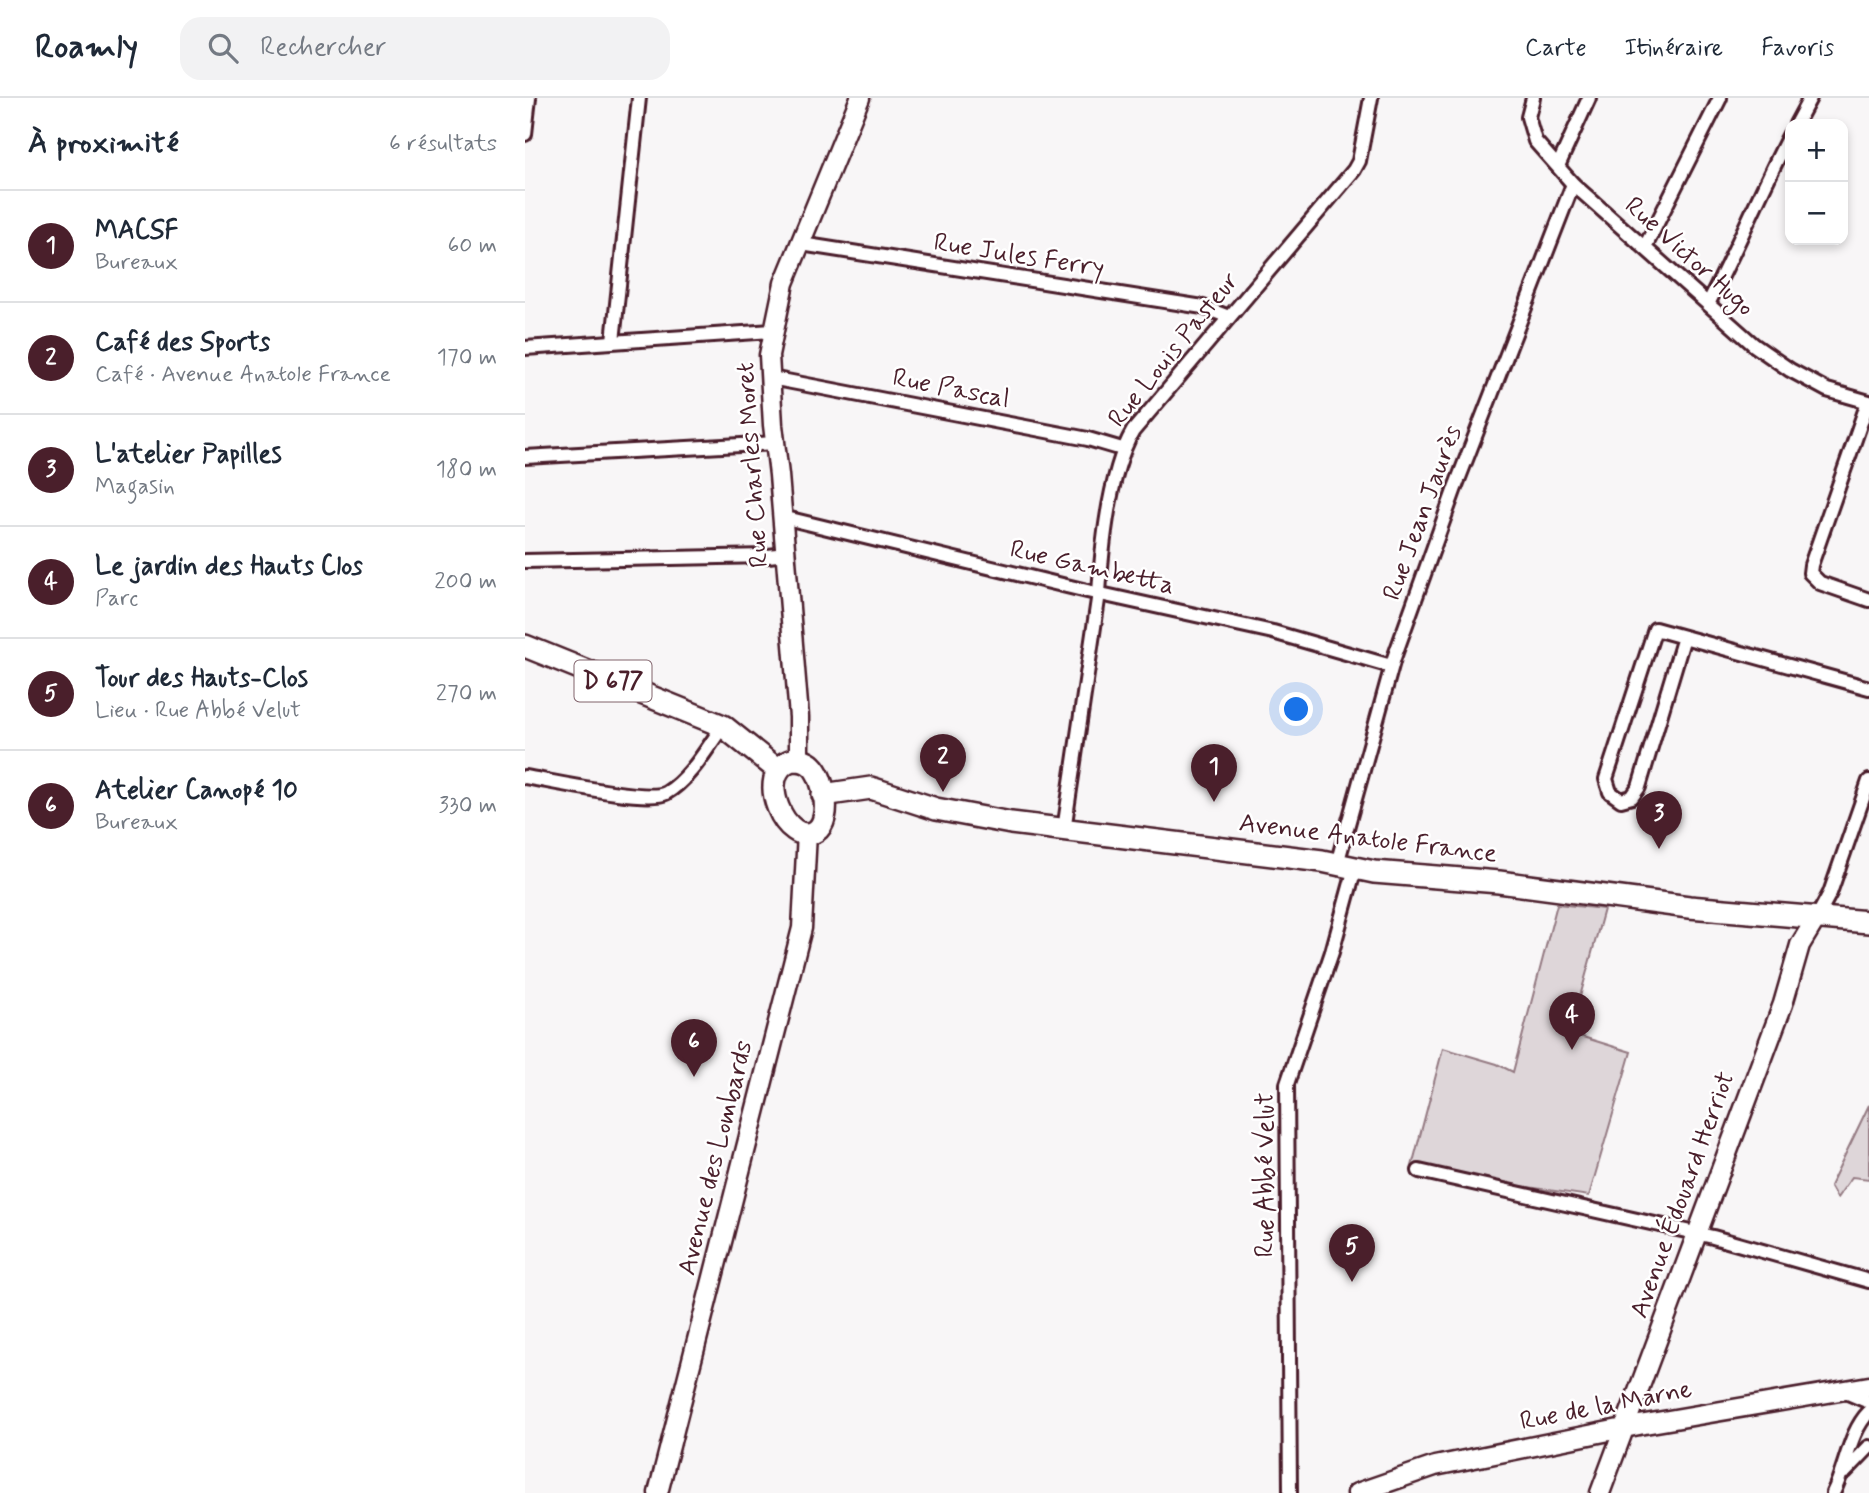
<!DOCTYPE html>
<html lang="fr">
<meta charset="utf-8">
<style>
body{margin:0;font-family:Mynerve,sans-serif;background:#f2f2f3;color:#1f2937}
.controls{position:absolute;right:21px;top:21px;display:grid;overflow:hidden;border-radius:14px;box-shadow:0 4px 10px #0003}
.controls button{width:63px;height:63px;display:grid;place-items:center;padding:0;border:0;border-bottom:2px solid #e0e1e3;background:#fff;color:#1f2937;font:35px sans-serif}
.you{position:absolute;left:772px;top:612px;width:24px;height:24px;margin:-18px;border:5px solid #fff;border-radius:50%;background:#1a73e8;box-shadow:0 0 0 10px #1a73e833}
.badge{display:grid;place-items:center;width:46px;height:46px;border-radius:50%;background:#4a1f2b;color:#fff;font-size:23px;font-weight:700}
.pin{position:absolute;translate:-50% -58px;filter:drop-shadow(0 2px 4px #0008)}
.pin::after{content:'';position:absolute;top:37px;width:24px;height:21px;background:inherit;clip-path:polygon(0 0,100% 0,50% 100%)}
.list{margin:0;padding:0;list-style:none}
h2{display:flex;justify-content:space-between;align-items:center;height:91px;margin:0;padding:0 28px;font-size:30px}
h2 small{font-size:23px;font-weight:400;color:#747a83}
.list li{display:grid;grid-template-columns:46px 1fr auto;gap:21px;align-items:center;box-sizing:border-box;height:112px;padding:0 28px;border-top:2px solid #e0e1e3}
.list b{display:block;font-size:26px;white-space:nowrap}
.list p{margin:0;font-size:23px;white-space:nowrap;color:#747a83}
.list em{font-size:23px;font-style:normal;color:#747a83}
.icon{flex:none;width:38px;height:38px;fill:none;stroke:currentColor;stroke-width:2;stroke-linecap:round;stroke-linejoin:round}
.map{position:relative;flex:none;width:1344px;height:1395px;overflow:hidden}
header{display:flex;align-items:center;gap:42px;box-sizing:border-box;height:98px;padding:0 35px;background:#fff;border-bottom:2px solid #e0e1e3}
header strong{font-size:33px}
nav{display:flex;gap:38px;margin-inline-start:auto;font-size:24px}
.search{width:490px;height:63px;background:#f2f2f3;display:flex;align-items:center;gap:18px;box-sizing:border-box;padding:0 24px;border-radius:21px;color:#747a83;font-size:26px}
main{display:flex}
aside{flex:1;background:#fff}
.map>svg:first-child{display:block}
.green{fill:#ded6d9;stroke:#947a82;stroke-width:2}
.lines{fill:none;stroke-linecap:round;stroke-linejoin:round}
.street-casing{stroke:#4a1f2b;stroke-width:18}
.secondary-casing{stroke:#4a1f2b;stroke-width:23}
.primary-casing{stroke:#4a1f2b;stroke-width:26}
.street{stroke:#fff;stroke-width:12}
.secondary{stroke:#fff;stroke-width:18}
.primary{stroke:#fff;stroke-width:21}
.labels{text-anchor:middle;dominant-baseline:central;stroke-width:5;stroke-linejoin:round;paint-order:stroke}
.shield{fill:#fff;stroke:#80626b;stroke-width:2}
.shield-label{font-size:24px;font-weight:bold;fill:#4a1f2b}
.street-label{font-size:26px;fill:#4a1f2b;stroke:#fff}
</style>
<header>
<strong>Roamly</strong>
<div class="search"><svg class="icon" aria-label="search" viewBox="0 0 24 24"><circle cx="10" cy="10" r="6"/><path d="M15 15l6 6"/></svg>Rechercher</div>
<nav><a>Carte</a><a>Itinéraire</a><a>Favoris</a></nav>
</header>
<main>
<aside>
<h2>À proximité<small>6 résultats</small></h2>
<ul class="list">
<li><span class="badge">1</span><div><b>MACSF</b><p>Bureaux</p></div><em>60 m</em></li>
<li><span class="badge">2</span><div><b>Café des Sports</b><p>Café · Avenue Anatole France</p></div><em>170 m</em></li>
<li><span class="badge">3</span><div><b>L'atelier Papilles</b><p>Magasin</p></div><em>180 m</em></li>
<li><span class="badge">4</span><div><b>Le jardin des Hauts Clos</b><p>Parc</p></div><em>200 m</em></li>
<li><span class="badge">5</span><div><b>Tour des Hauts-Clos</b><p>Lieu · Rue Abbé Velut</p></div><em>270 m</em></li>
<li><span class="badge">6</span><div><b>Atelier Canopé 10</b><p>Bureaux</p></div><em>330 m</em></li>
</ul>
</aside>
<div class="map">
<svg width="1344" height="1395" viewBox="0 0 1344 1395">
<rect width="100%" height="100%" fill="#f8f6f7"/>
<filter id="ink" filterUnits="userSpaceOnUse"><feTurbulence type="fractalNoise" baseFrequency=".0143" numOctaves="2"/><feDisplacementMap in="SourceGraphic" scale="14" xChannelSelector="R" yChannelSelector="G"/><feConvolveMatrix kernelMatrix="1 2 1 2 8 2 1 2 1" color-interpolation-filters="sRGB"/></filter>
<g filter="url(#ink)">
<g class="green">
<path d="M1032,806L1079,811L1045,935L1106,954L1064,1098L886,1072L918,950L972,966L988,974Z"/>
<path d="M1344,1007V1081L1327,1079L1312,1100L1305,1088Z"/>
</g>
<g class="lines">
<defs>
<g id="street">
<path d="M1008,0L1003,19L1010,43L1048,86L1229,247L1265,272L1302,292L1344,304"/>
<path d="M1271,26L1285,0"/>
<path d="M0,36L4,0"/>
<path d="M1033,68L1064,0"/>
<path d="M276,146L678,209L704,219"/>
<path d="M1120,149L1195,0"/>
<path d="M1183,206C1212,150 1236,92 1265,36"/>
<path d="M88,243L114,0"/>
<path d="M0,250L248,233"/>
<path d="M246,280L563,341L597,351"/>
<path d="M1343,304L1286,467L1285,475L1295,485L1344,502"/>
<path d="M0,359L250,345"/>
<path d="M257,419L562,493L748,534L866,568"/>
<path d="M0,463L243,458L261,456"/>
<path d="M1159,539L1114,689L1107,699L1096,702L1085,694L1081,681L1130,531L1344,590"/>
<path d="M0,679C25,683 123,705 141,695C165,681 182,650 198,628"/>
<path d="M539,732L574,495C577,449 585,372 608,333L829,72L834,63L846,0"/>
<path d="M812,766L869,560L930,390L1048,86"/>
<path d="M1292,819L1305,795L1344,683"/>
<path d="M894,1073L1188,1139L1344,1183"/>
<path d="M1318,1293L1344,1304"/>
<path d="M1320,1374L1344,1349"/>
<path d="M765,1395L762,986L807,854L830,770"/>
<path d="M1308,1395C1321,1370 1324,1334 1344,1314"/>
</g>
<g id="secondary">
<path d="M274,662V619L254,377L248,327L244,257L259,185L335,0"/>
<path d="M133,1395L277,830L282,735"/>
<path d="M832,1395L910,1368L1114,1327L1344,1288"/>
<path d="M1075,1395L1258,906L1275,847L1292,819"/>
</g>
<g id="primary">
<path d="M0,548L198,628L253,672"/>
<path d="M267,662C274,662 281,662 287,668C299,679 308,721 291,733C262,752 227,675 267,662Z"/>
<path d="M298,697L346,690L411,711L486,725L797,763L849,774L974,784L1164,809L1344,824"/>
</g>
</defs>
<use href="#street" class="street-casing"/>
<use href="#secondary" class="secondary-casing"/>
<use href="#primary" class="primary-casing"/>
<use href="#street" class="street"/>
<use href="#secondary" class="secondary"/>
<use href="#primary" class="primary"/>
</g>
</g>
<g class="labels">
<rect class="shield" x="49.5" y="562.5" width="77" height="41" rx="5"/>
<g class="shield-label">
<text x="88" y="583">D 677</text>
</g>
<g class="street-label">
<text transform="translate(494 158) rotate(9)">Rue Jules Ferry</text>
<text transform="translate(1164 159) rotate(42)">Rue Victor Hugo</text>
<text transform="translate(649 252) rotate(-51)">Rue Louis Pasteur</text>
<text transform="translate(426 291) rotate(11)">Rue Pascal</text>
<text transform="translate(228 367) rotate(-94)">Rue Charles Moret</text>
<text transform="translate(898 415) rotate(-70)">Rue Jean Jaurès</text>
<text transform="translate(567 470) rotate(13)">Rue Gambetta</text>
<text transform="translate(843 741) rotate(7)">Avenue Anatole France</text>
<text transform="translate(191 1060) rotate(-76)">Avenue des Lombards</text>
<text transform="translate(741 1077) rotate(-90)">Rue Abbé Velut</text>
<text transform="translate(1158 1097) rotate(-70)">Avenue Édouard Herriot</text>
<text transform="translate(1081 1308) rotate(-11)">Rue de la Marne</text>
</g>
</g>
</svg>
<div class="controls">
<button>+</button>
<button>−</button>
</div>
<div class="you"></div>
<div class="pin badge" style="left:689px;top:704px">1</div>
<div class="pin badge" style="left:418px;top:694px">2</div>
<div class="pin badge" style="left:1134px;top:751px">3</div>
<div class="pin badge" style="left:1047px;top:952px">4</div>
<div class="pin badge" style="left:827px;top:1184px">5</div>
<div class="pin badge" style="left:169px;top:979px">6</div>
</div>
</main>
